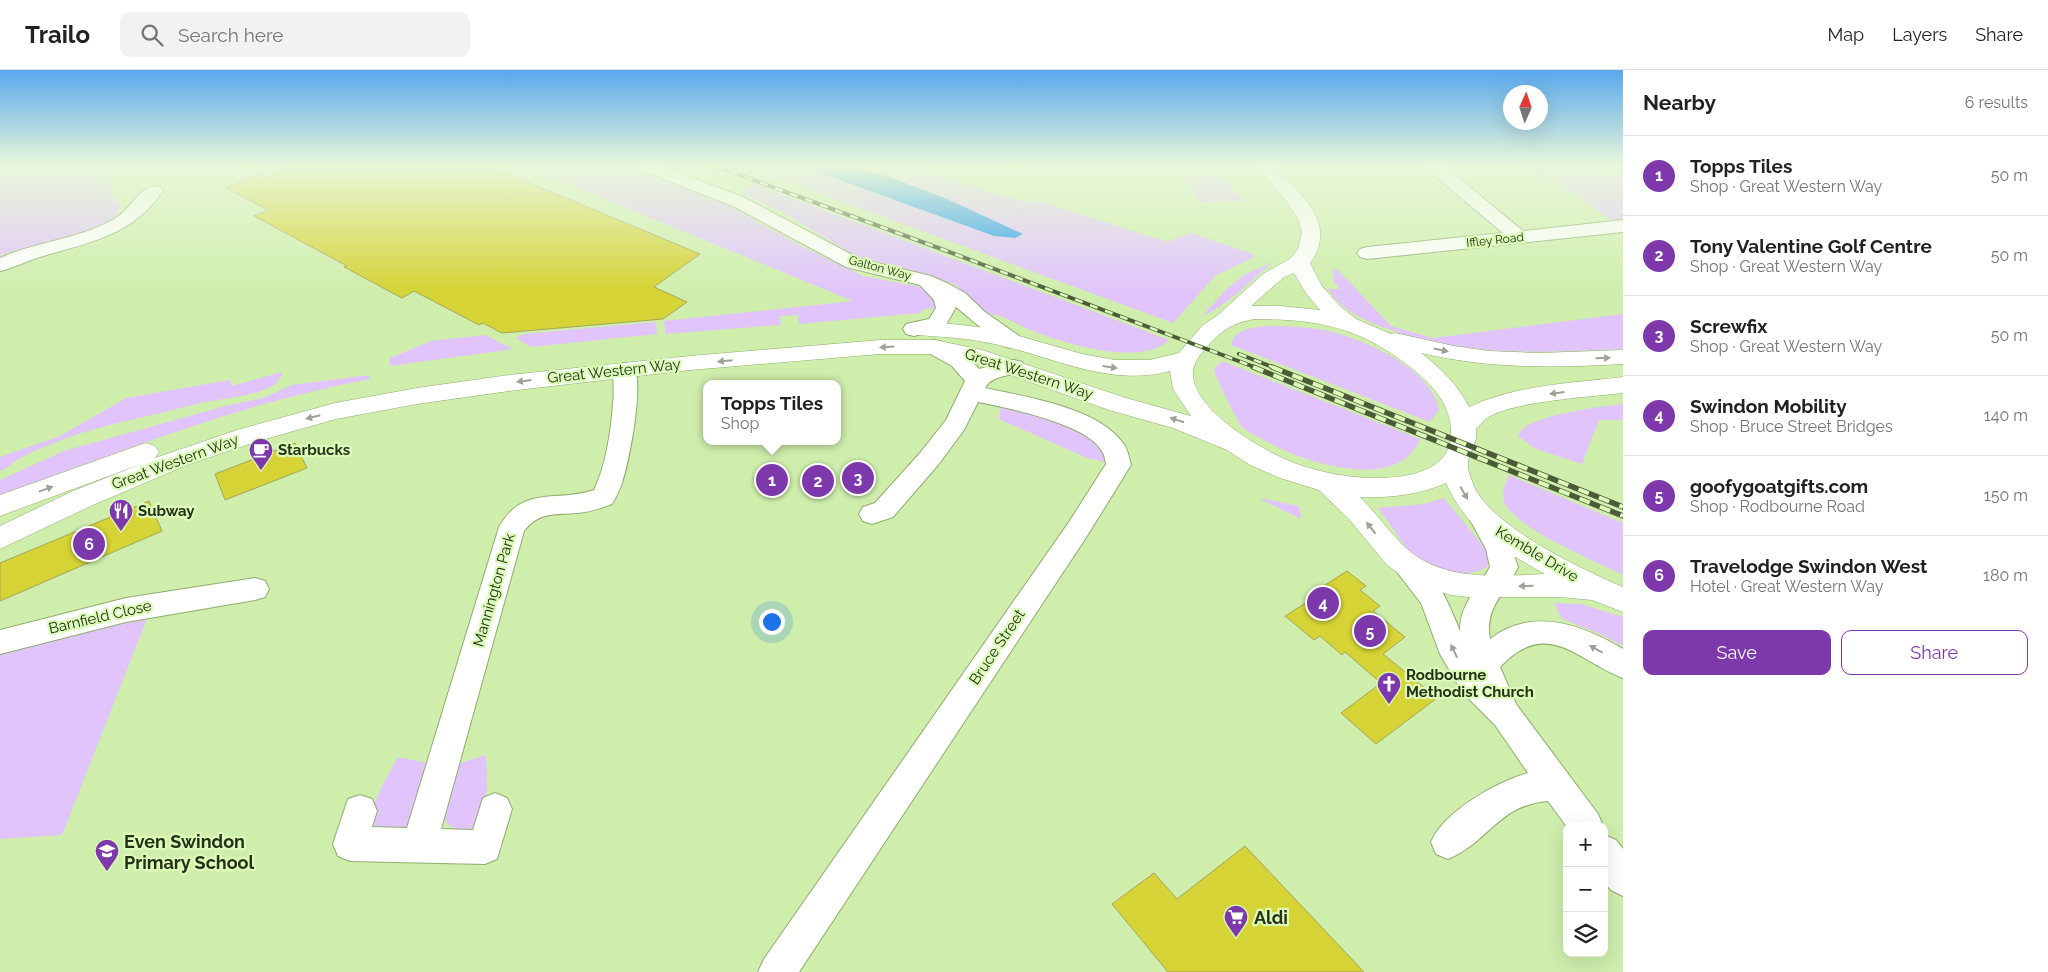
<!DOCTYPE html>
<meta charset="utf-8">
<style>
body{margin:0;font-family:Raleway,sans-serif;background:#f2f2f2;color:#202124}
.controls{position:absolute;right:15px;bottom:15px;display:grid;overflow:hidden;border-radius:10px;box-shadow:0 5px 20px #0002}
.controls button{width:45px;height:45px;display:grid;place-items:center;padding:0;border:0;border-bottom:1px solid #e0e0e0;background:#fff;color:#202124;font:25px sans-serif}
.compass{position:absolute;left:1503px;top:15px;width:45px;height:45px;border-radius:50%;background:#fff;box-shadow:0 5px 20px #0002;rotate:3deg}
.you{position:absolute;left:771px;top:551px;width:18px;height:18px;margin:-12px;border:4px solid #fff;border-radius:50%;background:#1a73e8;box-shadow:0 0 0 8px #1a73e833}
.badge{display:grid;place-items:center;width:32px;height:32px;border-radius:50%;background:#7d38ab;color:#fff;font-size:16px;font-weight:700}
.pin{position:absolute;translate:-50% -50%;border:2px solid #fff;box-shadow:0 1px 5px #0006}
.popup{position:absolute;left:703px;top:310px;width:138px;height:65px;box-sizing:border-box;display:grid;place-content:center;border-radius:10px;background:#fff;filter:drop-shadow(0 1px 4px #0005);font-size:16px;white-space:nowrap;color:#757577}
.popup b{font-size:19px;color:#202124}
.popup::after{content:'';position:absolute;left:50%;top:100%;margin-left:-10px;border:10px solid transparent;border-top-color:#fff}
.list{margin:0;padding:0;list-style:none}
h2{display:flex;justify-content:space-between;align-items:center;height:65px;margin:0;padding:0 20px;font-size:21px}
h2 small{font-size:16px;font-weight:400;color:#757577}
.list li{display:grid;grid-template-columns:32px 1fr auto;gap:15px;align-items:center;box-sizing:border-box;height:80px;padding:0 20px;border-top:1px solid #e0e0e0}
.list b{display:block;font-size:19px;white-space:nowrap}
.list p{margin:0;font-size:16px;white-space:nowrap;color:#757577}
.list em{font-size:16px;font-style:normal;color:#757577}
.actions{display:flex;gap:10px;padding:15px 20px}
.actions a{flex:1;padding:11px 0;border:1px solid #7d38ab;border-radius:10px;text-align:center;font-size:18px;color:#7d38ab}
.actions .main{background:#7d38ab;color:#fff}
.icon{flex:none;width:28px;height:28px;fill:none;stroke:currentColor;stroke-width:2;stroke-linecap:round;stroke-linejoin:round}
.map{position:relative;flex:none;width:1623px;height:902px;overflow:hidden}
header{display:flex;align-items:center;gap:30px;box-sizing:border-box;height:70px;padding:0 25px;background:#fff;border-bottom:1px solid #e0e0e0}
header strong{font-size:24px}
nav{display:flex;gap:28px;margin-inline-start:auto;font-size:18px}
.search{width:350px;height:45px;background:#f2f2f2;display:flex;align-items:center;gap:12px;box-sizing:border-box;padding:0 18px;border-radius:10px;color:#757577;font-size:19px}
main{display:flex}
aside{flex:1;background:#fff}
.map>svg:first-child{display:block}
.green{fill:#e1c4fc}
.water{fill:#2296f2}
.building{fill:#d5d335;stroke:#a5a560}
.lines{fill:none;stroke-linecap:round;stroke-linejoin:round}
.minor-casing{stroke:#8fac6d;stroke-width:2}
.major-casing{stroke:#8fac6d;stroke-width:1}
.minor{fill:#fff;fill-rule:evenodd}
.major{fill:#fff;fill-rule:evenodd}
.rail-far1-casing{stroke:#4b5b38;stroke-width:4}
.rail-casing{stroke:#4b5b38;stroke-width:5.5}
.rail-far1{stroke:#dcfbb9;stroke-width:2.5;stroke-dasharray:8;stroke-linecap:butt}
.rail{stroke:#dcfbb9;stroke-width:4;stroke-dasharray:11;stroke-linecap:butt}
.oneway{fill:#9da297}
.labels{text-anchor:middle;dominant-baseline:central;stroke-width:4.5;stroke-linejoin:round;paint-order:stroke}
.far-street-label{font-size:12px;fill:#253117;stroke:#dcfbb9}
.street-label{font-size:15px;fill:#253117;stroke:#dcfbb9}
.poi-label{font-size:15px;font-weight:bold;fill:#253117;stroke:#dcfbb9;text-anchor:start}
.near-poi-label{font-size:18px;font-weight:bold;fill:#253117;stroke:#dcfbb9;text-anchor:start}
</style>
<header>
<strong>Trailo</strong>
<div class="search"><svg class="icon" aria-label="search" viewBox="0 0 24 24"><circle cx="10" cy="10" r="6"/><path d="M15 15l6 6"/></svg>Search here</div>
<nav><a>Map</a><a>Layers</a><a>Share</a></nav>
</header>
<main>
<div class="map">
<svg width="1623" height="902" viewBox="0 0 1623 902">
<rect width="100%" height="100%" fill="#cfeeac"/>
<g class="green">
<path d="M0,96H110C106,112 108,123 121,135C111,169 30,173 0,186Z"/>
<path d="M525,96H626L727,135L803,177L863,206L925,218L931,221L938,238L924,239L920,243L799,254L798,245L780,246L781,255L666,264L664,251L853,231Z"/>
<path d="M745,96H907L1017,130L1042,132L1167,172L1191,163L1253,184L1255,187L1216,205L1173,253Z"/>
<path d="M1525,96H1578L1623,107V149L1611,150L1561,114Z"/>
<path d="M1212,105L1227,109L1242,131L1200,132L1183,106Z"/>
<path d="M754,114L1169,270C1140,298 1062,273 1028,259C1015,254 1002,243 989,245L956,215L926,204L861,188L847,181L784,143L742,123L743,119Z"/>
<path d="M1273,192C1253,209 1226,237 1202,246L1225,221L1245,204Z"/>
<path d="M1333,199H1337L1391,256L1433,268L1623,244V279C1539,282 1469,288 1388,259C1365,251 1341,240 1328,219H1340L1333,210Z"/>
<path d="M656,252L657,264L531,277L516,268L524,264Z"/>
<path d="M1267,256C1287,256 1305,257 1324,260C1362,268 1432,298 1439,340L1430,352L1231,275C1235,258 1253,258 1267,256Z"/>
<path d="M485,265L513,279L390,296V288L431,271Z"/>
<path d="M1222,291L1420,369C1398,425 1299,391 1262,369C1256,365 1248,363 1242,357C1236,350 1219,313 1215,303L1214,299Z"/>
<path d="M282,302C281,326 219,328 201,333C156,345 108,353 64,369C49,375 33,381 19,389C11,393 8,399 0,401V387L60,366L126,328L230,310L232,316Z"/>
<path d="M369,305L370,309C242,333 121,381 0,426V410L64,381L229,335L263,328L292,315Z"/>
<path d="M1623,334V350H1599L1582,394L1536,379L1518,366C1522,346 1603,336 1623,334Z"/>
<path d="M1001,336L1027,342L1088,364L1107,387L1105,392L1087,388L999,349Z"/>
<path d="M1509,405L1623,453V505C1597,492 1512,457 1504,431C1501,422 1506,413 1509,405Z"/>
<path d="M1261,428L1299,436L1301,449L1262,430Z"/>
<path d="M1444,428L1488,482L1490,487L1487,497C1457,513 1425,501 1405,476C1395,463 1388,450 1378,438L1424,434Z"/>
<path d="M1554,533L1581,534L1623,547V576L1598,563L1562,549Z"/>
<path d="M147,549L62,765L0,769V581L128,550V553Z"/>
<path d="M486,685C487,710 493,758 459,763L446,752L444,746L454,695Z"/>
<path d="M398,687L431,694L409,755L404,760L378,759C376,756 373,753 372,749C370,733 391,701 398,687Z"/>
</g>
<path class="water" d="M806,96H852L892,108L947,129L1023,164L1015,168L994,166L818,102Z"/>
<g class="building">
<path d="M294,96H489L700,184L654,217L687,232L663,249L502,263L483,253L479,255L414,221L402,228L344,197L347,196L254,146L268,140L226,118L259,103L268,107Z"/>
<path d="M295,373L307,398L225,430L215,404Z"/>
<path d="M149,431L162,461L0,531V493Z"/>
<path d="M1347,501L1366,516L1360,520L1380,536L1373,541L1405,567L1383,584L1437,628L1376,674L1341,643L1381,613L1345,582L1342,585L1320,566L1314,570L1285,546L1326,520L1322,517Z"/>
<path d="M1245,776L1364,902H1168L1112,834L1154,803L1177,829Z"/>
</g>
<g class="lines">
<defs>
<g id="minor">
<path d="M638,96H661L745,128L860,189L931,206L949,214L965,223L985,242L1019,266L1022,271L1019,276L1011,278L1003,276L956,237L944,258L914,266L906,264L903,259L906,254L929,249L936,238L934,230L920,215L846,197L733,136L641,100Z"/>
<path d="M1426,96H1444L1523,161L1623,150V162L1367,189L1360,187L1357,183L1360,179L1367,177L1503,163L1428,100Z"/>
<path d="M154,116L160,117L163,121C131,167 89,172 40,187C26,191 14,198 0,201V188C38,171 81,169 116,148C130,139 139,119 154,116Z"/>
<path d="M935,270C953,275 967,285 979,299L1014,290L1022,292L1025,297L1022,302C1010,305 991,306 985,318C1026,327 1097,337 1123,373C1128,379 1129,388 1131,395L1087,466L799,902H758L764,889L1069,452L1106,394C1105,391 1105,386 1103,383C1090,354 1008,338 978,332L964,360L938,395L893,447L872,454L863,451L859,444L863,437L875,433L920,383L946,350L965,311L952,296L927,282L924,277L927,272Z"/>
<path d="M625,293L633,295C645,313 629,391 622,413C620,420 616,427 612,434C601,438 590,442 578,443C555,445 540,441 524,461L441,759L473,760L483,728L495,723L507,728L512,739L497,789L485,794L350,791L338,786L333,774L348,729L360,725L372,729L377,741L372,757L407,758L499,457C523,414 558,433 594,420C606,395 611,361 613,333C615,321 611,305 617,295Z"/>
<path d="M1483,440L1492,443L1512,479L1518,497C1506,523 1484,537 1490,569C1532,536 1583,555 1623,579V608C1579,592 1549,548 1503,594L1500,597L1516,634L1598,744L1603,756H1567V757L1548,731C1498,735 1488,773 1448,789L1436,784L1431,772C1444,741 1497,712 1528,703L1495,655L1467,627L1458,615L1440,584L1421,533L1390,493L1394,485C1398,484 1402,482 1406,483C1430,486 1452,541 1460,561C1460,533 1478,519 1490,497L1486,479L1470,450L1474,443Z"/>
<path d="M255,508L265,511L269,519L265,527L255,530L126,552L0,584V560L126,528Z"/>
<path d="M1604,765L1616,770L1623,779V826L1611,820L1604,812Z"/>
</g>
<path id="major" d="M1257,96H1275C1300,124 1339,154 1310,193L1322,216L1339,235L1356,249L1391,264L1395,263L1454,276L1489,281L1539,283L1623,280V294C1552,298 1491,299 1421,283C1441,298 1458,315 1469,337C1516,315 1572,313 1623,307V323C1590,327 1513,331 1487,348C1483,351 1479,356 1476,359C1478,374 1470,379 1468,392C1467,397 1470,406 1472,411C1485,454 1583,500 1623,517V542L1592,530L1559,527H1468L1451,525L1424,517L1408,510L1387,495L1349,449L1319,420L1280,408L1250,395L1227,380L1173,358L1109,340L977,293L935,284H880L690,300L509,321L417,334L336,349L255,372L187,395L93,435L0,479V456L73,421L144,393L0,446V425L137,376L146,373L155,376L159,382L155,388L237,360L335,333L417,318L509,305L690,286L880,270H935L982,280L1126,328L1191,346L1173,319L1170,301C1108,318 1050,285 990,273C975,270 960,268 945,267C934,266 924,266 914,264L911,259L914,254L933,252L979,257L1012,264L1082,284L1115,290H1150L1179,283L1203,255L1218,245L1263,204L1291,188L1298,179L1302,162L1298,149L1285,129ZM1294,203L1305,222L1320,240L1280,236H1251L1284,207ZM1255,249C1292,249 1329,252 1362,267C1391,281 1424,303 1442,330C1447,339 1450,348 1451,358C1455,403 1404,409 1370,408C1346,407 1323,403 1300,395C1269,385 1190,340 1193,302C1194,293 1199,286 1205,279C1219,262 1233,252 1255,249ZM1446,413C1468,461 1500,479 1545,504C1498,506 1443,512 1406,478C1389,462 1376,443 1360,427C1390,428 1418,425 1446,413Z"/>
</defs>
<use href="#minor" class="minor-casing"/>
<use href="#major" class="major-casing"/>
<use href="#minor" class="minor"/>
<use href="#major" class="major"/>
<defs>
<g id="rail-far1">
<path d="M715,96L944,180L1257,298"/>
<path d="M1239,284L1275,298"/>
</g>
<g id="rail">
<path d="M1253,297L1623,446"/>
<path d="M1272,297L1623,437"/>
</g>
</defs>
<use href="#rail-far1" class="rail-far1-casing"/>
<use href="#rail" class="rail-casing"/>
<use href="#rail-far1" class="rail-far1"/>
<use href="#rail" class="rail"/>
</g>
<defs><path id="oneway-solid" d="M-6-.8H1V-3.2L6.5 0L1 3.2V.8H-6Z" transform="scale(1.25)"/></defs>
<g class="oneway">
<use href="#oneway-solid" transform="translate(887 277) rotate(177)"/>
<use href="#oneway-solid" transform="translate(1441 280) rotate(12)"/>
<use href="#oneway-solid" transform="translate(1603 288) rotate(-2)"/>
<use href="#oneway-solid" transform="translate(725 291) rotate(175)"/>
<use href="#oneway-solid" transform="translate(1110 297) rotate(8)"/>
<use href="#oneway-solid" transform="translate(524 311) rotate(173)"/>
<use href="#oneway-solid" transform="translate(1557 323) rotate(173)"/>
<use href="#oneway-solid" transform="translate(313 347) rotate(166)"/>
<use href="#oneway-solid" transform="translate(1177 350) rotate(-162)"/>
<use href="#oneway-solid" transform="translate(46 419) rotate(-20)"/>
<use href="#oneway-solid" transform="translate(1464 423) rotate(60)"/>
<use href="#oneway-solid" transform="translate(1371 458) rotate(-128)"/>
<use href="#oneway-solid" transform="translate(1526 516) rotate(179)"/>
<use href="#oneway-solid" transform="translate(1596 579) rotate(-151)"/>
<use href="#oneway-solid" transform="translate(1454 581) rotate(-115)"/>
</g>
<linearGradient id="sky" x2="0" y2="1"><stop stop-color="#59a8ec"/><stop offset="0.43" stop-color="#e9f7da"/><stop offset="1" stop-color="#e9f7da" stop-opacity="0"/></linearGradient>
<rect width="1623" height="222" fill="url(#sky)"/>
<defs>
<symbol id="cafe-pin" viewBox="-11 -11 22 30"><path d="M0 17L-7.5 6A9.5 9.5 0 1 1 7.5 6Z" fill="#7d38ab" stroke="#dcfbb9"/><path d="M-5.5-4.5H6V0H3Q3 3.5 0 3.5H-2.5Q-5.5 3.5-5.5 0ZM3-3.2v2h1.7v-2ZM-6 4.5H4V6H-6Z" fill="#fff"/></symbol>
<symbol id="restaurant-pin" viewBox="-11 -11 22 30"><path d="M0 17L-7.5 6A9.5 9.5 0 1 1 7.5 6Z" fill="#7d38ab" stroke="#dcfbb9"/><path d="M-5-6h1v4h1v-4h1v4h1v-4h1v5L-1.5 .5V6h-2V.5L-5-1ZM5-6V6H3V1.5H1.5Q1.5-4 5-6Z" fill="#fff"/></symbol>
<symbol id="church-pin" viewBox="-11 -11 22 30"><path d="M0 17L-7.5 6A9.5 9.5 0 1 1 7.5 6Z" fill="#7d38ab" stroke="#dcfbb9"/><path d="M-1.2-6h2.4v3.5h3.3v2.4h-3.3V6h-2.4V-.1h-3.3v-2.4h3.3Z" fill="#fff"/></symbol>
<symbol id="school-pin" viewBox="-11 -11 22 30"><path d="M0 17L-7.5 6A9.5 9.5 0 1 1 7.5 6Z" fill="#7d38ab" stroke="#dcfbb9"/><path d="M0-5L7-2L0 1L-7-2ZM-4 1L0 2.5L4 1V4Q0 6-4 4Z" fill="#fff"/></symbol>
<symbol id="supermarket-pin" viewBox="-11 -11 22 30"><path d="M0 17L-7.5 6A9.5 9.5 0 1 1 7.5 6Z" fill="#7d38ab" stroke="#dcfbb9"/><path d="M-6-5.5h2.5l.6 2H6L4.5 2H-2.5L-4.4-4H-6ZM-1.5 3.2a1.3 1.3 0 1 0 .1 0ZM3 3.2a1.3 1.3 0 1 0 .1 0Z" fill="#fff"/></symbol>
</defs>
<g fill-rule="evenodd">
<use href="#cafe-pin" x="247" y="366" width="28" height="38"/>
<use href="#restaurant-pin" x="107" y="427" width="28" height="38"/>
<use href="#church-pin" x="1375" y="600" width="28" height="38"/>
<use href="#school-pin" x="93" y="767" width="28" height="38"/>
<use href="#supermarket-pin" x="1222" y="833" width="28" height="38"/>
</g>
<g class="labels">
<g class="far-street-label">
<text transform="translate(1495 170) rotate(-6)">Iffley Road</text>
<text transform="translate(880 198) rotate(15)">Galton Way</text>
</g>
<g class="street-label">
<text transform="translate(614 301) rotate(-6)">Great Western Way</text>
<text transform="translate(1029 304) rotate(18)">Great Western Way</text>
<text transform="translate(175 392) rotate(-20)">Great Western Way</text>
<text transform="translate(1537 484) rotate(31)">Kemble Drive</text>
<text transform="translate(494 520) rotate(-74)">Mannington Park</text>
<text transform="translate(100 547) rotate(-13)">Barnfield Close</text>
<text transform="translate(997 577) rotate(-56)">Bruce Street</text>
</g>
<g class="poi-label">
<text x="278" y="380">Starbucks</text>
<text x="138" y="441">Subway</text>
<text x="1406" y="605">Rodbourne<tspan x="1406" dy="17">Methodist Church</tspan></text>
</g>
<g class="near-poi-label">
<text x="124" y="771">Even Swindon<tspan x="124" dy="21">Primary School</tspan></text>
<text x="1254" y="847">Aldi</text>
</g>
</g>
</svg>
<div class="controls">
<button>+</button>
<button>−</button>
<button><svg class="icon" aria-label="layers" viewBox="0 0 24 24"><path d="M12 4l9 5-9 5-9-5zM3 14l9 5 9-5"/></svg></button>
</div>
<svg class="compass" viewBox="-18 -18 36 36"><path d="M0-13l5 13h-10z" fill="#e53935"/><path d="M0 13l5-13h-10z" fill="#757577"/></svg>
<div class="you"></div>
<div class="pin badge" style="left:772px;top:410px">1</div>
<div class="popup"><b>Topps Tiles</b>Shop</div>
<div class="pin badge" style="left:818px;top:411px">2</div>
<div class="pin badge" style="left:858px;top:408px">3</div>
<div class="pin badge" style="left:1323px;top:533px">4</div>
<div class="pin badge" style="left:1370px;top:561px">5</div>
<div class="pin badge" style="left:89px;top:474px">6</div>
</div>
<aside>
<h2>Nearby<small>6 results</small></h2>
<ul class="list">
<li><span class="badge">1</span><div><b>Topps Tiles</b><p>Shop · Great Western Way</p></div><em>50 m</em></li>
<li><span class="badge">2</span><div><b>Tony Valentine Golf Centre</b><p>Shop · Great Western Way</p></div><em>50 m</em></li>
<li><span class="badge">3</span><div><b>Screwfix</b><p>Shop · Great Western Way</p></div><em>50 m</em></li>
<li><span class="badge">4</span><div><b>Swindon Mobility</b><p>Shop · Bruce Street Bridges</p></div><em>140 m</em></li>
<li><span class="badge">5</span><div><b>goofygoatgifts.com</b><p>Shop · Rodbourne Road</p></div><em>150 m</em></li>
<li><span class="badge">6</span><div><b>Travelodge Swindon West</b><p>Hotel · Great Western Way</p></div><em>180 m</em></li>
</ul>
<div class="actions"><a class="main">Save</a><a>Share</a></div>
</aside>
</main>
